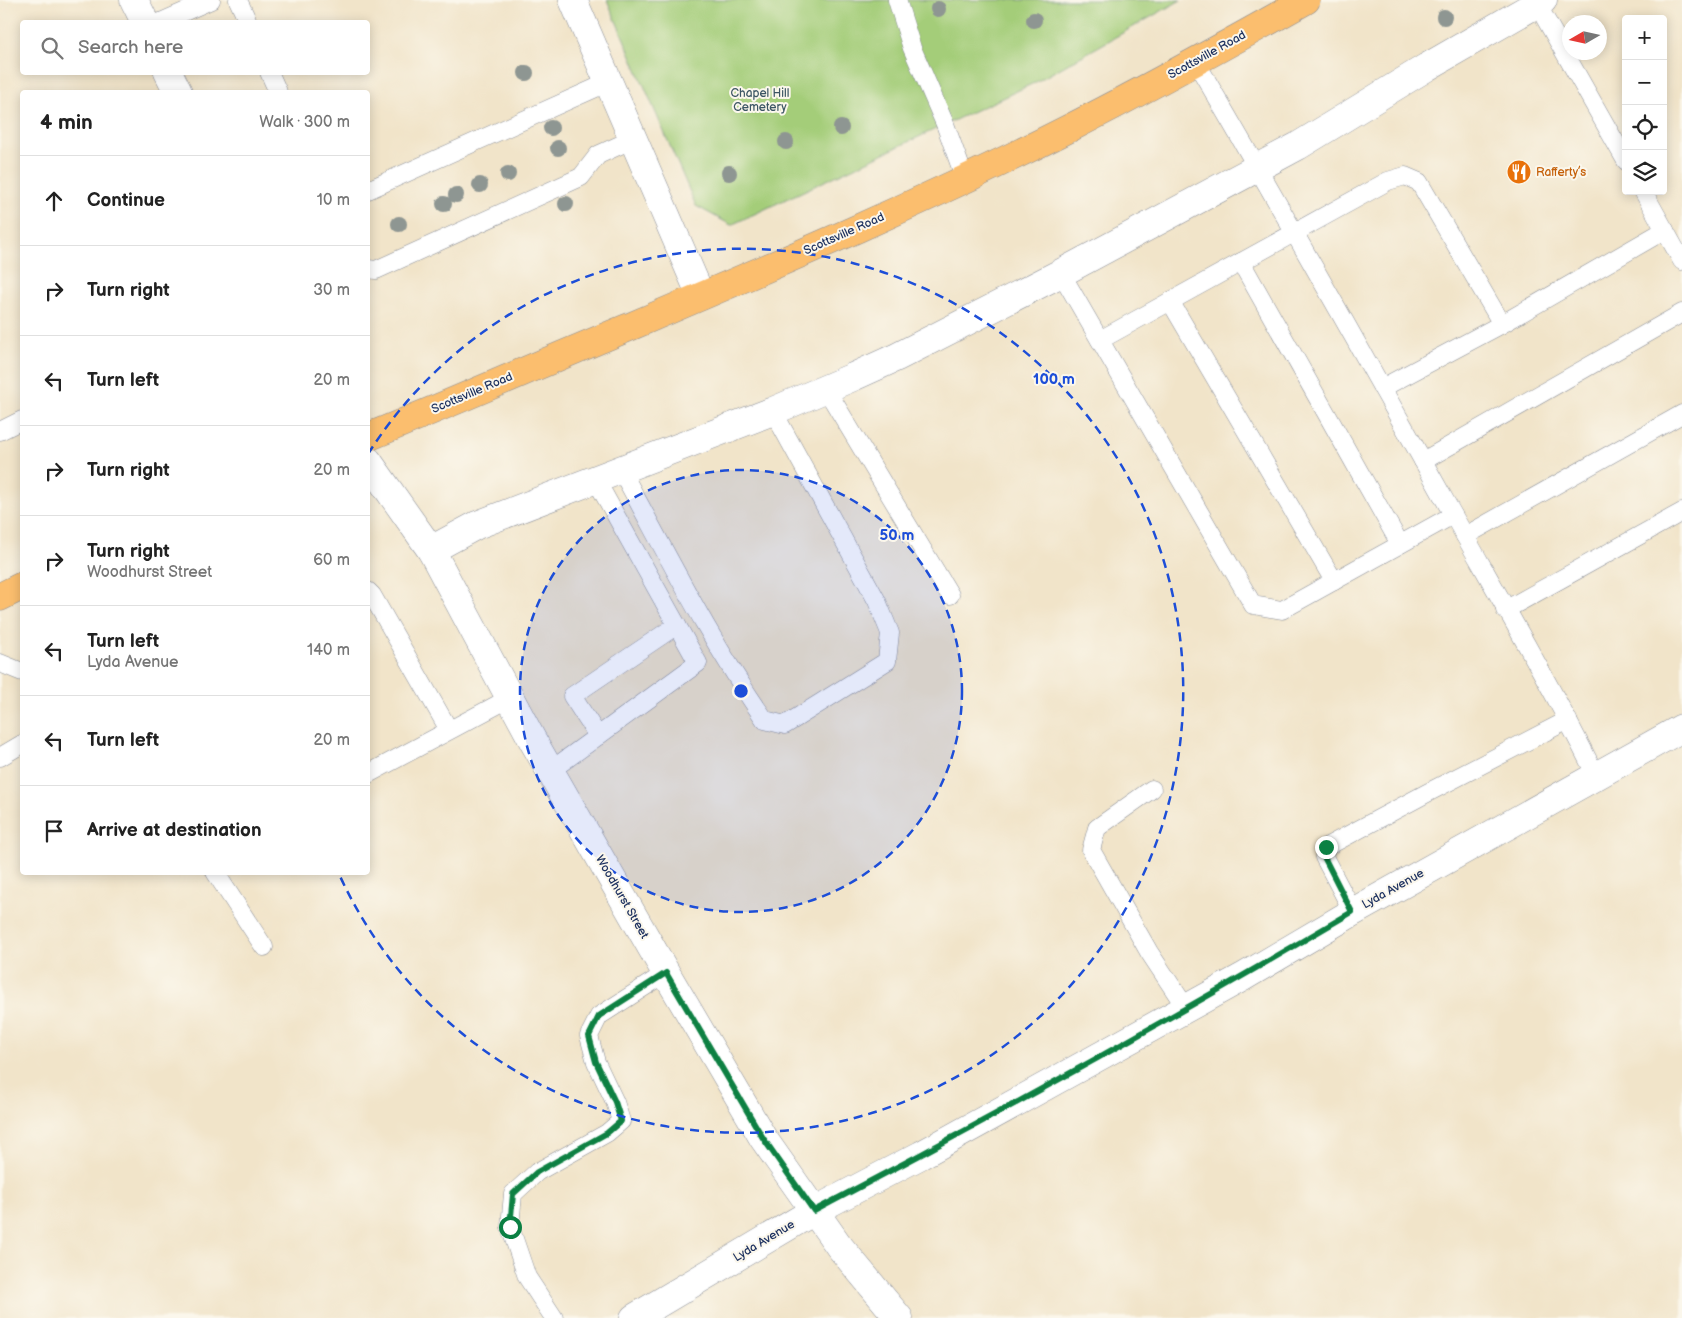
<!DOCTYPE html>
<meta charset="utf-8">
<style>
body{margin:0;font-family:"Balsamiq Sans",sans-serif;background:#f6f6f6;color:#222}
.controls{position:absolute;right:15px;top:15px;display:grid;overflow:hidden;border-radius:5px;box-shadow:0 2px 12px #0003}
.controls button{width:45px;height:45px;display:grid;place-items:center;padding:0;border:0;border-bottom:1px solid #e0e0e0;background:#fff;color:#222;font:25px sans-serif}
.compass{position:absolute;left:1562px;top:15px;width:45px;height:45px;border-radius:50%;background:#fff;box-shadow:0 2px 12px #0003;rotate:261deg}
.stop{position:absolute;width:15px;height:15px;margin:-11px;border:4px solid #0b8043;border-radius:50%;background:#fff}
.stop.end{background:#0b8043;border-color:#fff;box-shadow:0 1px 5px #0008}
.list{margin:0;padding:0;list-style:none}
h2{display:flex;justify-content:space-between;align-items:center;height:65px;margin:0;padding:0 20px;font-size:21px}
h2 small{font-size:16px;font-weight:400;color:#767676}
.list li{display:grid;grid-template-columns:32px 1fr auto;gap:15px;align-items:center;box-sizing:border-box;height:90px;padding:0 20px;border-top:1px solid #e0e0e0}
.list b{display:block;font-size:19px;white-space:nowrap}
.list p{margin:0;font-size:16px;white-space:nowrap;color:#767676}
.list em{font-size:16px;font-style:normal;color:#767676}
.icon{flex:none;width:28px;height:28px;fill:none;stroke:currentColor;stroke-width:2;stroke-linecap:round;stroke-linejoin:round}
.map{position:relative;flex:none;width:1682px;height:1318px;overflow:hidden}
.search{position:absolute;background:#fff;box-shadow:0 2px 12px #0003;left:20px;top:20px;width:350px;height:55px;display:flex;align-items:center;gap:12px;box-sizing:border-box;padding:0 18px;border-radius:5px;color:#767676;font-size:19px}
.panel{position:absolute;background:#fff;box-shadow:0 2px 12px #0003;left:20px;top:90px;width:350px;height:785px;border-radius:5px}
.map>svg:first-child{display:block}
.green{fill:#a4cd79;stroke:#607e6c}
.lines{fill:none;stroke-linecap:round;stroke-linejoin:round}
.service-casing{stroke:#868a94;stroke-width:19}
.minor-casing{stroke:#868a94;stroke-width:29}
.primary-casing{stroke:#868a94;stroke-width:29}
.service{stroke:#fff;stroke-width:18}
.minor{stroke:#fff;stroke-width:28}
.primary{stroke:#fbbe6e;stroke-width:28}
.tree{fill:#8e9692}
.route{stroke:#0b8043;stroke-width:6}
.ring{fill:none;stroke:#1d4ed8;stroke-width:2.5;stroke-dasharray:9 6}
.labels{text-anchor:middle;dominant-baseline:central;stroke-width:4;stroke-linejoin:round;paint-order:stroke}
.street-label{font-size:12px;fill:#1b2f5e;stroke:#fbf7ec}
.park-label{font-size:12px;fill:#3d5665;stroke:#fbf7ec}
.food-label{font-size:12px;fill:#c56008;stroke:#fbf7ec;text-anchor:start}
.centre{fill:#1d4ed8;stroke:#fbf7ec;stroke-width:2.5}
.ring-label{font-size:15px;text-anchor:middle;font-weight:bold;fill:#1d4ed8;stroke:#fbf7ec;stroke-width:4;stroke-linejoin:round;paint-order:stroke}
</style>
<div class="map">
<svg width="1682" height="1318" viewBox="0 0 1682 1318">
<rect width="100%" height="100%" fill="#fbf7ec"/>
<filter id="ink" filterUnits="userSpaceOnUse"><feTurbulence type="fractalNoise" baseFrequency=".02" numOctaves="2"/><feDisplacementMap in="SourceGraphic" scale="10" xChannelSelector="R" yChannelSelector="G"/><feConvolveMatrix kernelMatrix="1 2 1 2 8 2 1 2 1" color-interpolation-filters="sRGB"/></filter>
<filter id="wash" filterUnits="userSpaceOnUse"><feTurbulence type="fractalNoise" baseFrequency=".0096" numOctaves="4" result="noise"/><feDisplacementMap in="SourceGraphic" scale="20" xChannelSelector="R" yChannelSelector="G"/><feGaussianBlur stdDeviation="1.12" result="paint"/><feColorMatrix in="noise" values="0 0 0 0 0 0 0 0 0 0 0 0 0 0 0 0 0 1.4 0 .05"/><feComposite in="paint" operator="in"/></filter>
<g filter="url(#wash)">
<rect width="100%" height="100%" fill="#f1e4c9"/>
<path class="green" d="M607,0H1181L1034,83L731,225L696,206Z"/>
</g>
<g filter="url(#ink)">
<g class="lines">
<defs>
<g id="service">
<path d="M238,0L248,22"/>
<path d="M897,0L912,48L945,124L965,179"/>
<path d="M1537,4L1626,161"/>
<path d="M161,22L211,0"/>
<path d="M1196,62C1283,211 1368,362 1452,513C1501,600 1552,687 1596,776"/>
<path d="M269,72L278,92"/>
<path d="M368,190L609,82"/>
<path d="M1643,191L1682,261"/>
<path d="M1241,262L1400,544"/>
<path d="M368,269L376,270L581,177L598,155L633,139"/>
<path d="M1061,273L1253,605L1282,610L1453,515"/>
<path d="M1170,301L1334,581"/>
<path d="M1100,340L1388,181L1405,176L1419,182L1502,324L1665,230"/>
<path d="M1382,388L1502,324"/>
<path d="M826,389L950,595"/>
<path d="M0,431L22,420"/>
<path d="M1423,461L1682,313"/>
<path d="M621,470C667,554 710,641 765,720L785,725L887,661L890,633L877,601L773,411"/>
<path d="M1465,536L1682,414"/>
<path d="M368,591L372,595L449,730"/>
<path d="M1505,610L1682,512"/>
<path d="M0,663L22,672"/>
<path d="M598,736L572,696L677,625"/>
<path d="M0,757L22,744"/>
<path d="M550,771L698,663L596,480"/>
<path d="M368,774L510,698"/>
<path d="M1152,789L1097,828L1091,850L1149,952L1186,1008"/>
<path d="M215,872L264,947"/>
<path d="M1353,912L1324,857L1326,847L1427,793L1568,720"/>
<path d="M554,1318L527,1277L510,1227L513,1194L537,1172L607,1133L621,1121L615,1102L596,1062L589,1036L599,1016L666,973"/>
</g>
<g id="minor">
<path d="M134,0L145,22"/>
<path d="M573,0L701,296"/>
<path d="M168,72L178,92"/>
<path d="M368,461L431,550L533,741L666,973L763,1138L839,1246L899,1318"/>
<path d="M431,550L477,525L773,411L853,377L897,357L1061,273L1298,146L1427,67L1543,0"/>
<path d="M634,1318L814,1211L921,1155L1243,977L1353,912L1682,728"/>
</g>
<g id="primary">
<path d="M368,437C454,402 540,364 627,328C775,265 924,202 1068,129C1149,88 1228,44 1306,0"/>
<path d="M0,597L22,586"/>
</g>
</defs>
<use href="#service" class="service-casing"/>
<use href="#minor" class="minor-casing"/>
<use href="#primary" class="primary-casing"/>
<use href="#service" class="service"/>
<use href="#minor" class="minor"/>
<use href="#primary" class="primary"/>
</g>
<g class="tree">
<circle cx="938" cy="9" r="8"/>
<circle cx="1444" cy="17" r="8"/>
<circle cx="1034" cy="20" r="8"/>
<circle cx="526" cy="73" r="8"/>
<circle cx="551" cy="128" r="8"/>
<circle cx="841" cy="128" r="8"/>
<circle cx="786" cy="142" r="8"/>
<circle cx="558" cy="148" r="8"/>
<circle cx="729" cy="173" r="8"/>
<circle cx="508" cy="174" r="8"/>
<circle cx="480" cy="185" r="8"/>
<circle cx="456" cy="195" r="8"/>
<circle cx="444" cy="204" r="8"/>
<circle cx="566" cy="204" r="8"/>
<circle cx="399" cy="224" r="8"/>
</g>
</g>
<g class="lines" filter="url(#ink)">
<path class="route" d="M510,1227L513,1194L537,1172L607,1133L621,1121L615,1102L596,1062L589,1036L599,1016L666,973L763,1138L814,1211C996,1116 1176,1016 1352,912L1324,857L1326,847"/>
</g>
<circle cx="741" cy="691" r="221" fill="#1d4ed8" fill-opacity=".12"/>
<g class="ring">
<circle cx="741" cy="691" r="221"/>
<path d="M368 454A442 442 0 1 1 339 874"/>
</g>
<defs>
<symbol id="restaurant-disc" viewBox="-11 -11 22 22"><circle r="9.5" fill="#e8710a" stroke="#fbf7ec"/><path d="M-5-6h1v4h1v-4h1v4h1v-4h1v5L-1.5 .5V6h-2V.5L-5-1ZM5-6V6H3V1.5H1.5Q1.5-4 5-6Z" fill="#fff"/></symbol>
</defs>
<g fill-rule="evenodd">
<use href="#restaurant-disc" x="1505" y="158" width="28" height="28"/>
</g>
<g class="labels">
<g class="street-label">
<text transform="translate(1207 55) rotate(-29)">Scottsville Road</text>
<text transform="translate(844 234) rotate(-24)">Scottsville Road</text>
<text transform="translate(472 393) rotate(-23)">Scottsville Road</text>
<text transform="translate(1393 889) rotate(-29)">Lyda Avenue</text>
<text transform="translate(622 897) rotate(60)">Woodhurst Street</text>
<text transform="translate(764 1241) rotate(-31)">Lyda Avenue</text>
</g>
<g class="park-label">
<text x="760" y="93">Chapel Hill<tspan x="760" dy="14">Cemetery</tspan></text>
</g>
<g class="food-label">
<text x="1536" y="172">Rafferty’s</text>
</g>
</g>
<circle cx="741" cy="691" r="8" class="centre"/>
<g class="ring-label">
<text x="1054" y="384">100 m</text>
<text x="897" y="540">50 m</text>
</g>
</svg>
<div class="controls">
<button>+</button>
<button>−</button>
<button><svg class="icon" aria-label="locate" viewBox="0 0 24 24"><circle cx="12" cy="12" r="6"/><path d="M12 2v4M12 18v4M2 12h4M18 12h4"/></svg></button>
<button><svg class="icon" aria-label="layers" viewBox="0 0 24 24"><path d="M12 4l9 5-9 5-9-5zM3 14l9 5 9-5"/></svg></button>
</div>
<svg class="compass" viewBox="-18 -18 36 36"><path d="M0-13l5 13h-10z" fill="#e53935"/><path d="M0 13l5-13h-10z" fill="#767676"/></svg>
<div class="stop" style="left:510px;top:1227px"></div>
<div class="stop end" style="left:1326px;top:847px"></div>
<div class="search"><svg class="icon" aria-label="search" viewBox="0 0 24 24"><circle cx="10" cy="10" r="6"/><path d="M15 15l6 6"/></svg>Search here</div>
<section class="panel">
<h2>4 min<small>Walk · 300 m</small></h2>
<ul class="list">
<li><svg class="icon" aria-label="ahead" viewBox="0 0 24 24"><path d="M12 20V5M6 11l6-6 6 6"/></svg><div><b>Continue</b></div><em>10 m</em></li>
<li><svg class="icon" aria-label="right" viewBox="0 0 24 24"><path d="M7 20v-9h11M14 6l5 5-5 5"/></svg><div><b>Turn right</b></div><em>30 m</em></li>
<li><svg class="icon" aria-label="left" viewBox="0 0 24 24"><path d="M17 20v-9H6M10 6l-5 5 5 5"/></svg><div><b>Turn left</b></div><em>20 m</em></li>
<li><svg class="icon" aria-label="right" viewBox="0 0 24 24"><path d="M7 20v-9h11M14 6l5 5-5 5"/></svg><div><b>Turn right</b></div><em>20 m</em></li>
<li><svg class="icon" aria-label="right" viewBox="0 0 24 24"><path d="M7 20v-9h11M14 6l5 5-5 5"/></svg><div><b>Turn right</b><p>Woodhurst Street</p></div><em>60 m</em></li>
<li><svg class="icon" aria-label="left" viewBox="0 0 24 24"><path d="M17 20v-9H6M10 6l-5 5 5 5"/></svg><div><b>Turn left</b><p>Lyda Avenue</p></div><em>140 m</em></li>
<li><svg class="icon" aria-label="left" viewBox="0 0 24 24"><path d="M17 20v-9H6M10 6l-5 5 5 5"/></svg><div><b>Turn left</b></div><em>20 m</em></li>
<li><svg class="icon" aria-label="arrive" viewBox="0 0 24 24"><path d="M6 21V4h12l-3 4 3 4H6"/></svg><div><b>Arrive at destination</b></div></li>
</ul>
</section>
</div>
